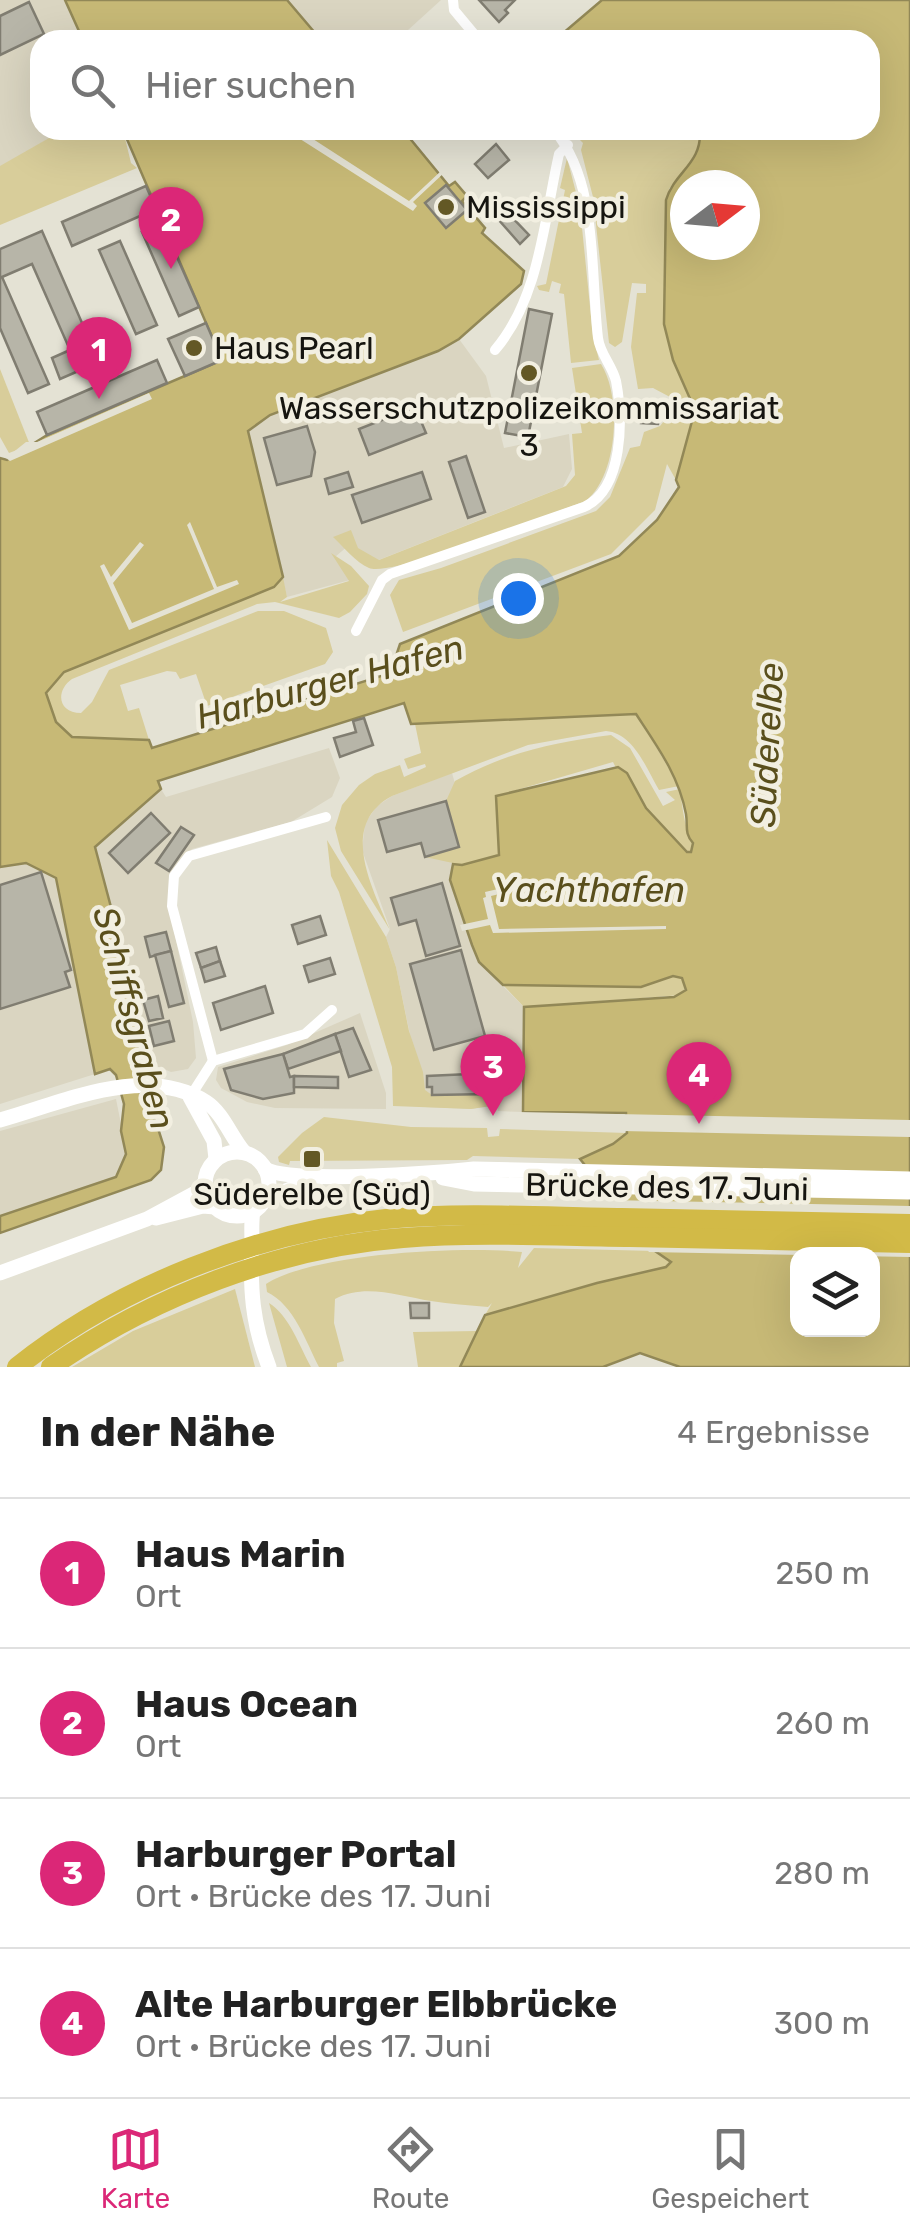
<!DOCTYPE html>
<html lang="de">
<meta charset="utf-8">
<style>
body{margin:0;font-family:Rubik,sans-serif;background:#f6f6f6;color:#222}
.controls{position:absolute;right:30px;bottom:30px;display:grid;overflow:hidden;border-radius:20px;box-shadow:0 10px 40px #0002}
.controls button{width:90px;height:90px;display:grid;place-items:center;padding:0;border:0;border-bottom:2px solid #e0e0e0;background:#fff;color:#222;font:50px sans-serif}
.compass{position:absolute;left:670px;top:170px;width:90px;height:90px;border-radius:50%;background:#fff;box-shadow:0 10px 40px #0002;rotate:74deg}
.you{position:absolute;left:518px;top:598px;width:35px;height:35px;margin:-25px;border:8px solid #fff;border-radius:50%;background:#1a73e8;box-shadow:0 0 0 15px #1a73e833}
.badge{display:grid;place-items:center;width:65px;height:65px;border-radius:50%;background:#db2777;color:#fff;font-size:32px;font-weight:700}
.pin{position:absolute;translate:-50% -82px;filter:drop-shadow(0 2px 5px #0008)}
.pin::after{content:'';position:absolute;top:52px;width:35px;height:30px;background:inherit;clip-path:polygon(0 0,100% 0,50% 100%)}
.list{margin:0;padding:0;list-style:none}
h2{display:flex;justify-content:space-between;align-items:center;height:130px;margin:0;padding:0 40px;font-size:42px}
h2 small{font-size:32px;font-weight:400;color:#767676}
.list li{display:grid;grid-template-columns:65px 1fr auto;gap:30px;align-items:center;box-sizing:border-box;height:150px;padding:0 40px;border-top:2px solid #e0e0e0}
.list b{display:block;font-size:38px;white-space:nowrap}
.list p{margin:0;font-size:32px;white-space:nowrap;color:#767676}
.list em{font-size:32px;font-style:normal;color:#767676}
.icon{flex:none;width:55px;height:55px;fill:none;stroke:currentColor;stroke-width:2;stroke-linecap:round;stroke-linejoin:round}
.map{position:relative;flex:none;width:910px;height:1367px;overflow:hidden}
.search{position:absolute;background:#fff;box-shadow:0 10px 40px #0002;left:30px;right:30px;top:30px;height:110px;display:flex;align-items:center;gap:25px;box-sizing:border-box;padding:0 35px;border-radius:30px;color:#767676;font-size:38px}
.sheet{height:730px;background:#fff}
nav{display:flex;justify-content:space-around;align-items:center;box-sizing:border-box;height:140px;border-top:2px solid #e0e0e0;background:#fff;font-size:28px;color:#767676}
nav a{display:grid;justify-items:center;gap:5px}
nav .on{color:#db2777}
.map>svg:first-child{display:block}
.built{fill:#dad5c1}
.green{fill:#d8cd9a}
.water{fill:#c7b976;stroke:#928857;stroke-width:2.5;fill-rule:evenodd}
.pier{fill:#e4e2d4}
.building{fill:#b7b5a8;stroke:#807d71;stroke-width:2.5}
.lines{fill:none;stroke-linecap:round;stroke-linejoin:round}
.street{stroke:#fff;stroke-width:10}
.secondary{stroke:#fff;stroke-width:15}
.highway{stroke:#d2ba47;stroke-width:20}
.poi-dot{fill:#635825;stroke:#f2efe1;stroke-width:4}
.labels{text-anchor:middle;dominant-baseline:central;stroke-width:9;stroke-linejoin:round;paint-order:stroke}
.poi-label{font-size:32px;fill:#161510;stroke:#f2efe1;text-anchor:start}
.street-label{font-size:32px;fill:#161510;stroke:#f2efe1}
.water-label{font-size:35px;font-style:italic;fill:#5a4f1c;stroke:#f2efe1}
</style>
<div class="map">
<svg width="910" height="1367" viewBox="0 0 910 1367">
<rect width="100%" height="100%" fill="#e4e2d4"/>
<g class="built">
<path d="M0,0H65L83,40H40V130H63L0,167Z"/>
<path d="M287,0H441L397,40H321Z"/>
<path d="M459,339L486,376L504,448L569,434L572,469L563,487L376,561L349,545L335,557L350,580L287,597L248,431L270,415L438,351Z"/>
<path d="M329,748L340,778L332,797L291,822L192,849L169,876L170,911L193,1022L196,1058L188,1069L171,1072L138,1059L141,1020L95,847L161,789L166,797Z"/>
<path d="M452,773L477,861L462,865L479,962L524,1007L523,1112L498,1111L497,1106H491L471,1109L425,1107L396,967L386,937L390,929L362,850L365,823L377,806L392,796Z"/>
<path d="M15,862L27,863L56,877L95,1074L0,1104V867Z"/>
<path d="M360,1013L386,1093V1109L275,1108L247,1102L221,1088L216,1080L218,1067L287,1045Z"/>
<path d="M116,1099L127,1154L116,1177L0,1216V1131Z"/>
</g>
<g class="green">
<path d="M63,130H123L131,163L137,168L0,225V166Z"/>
<path d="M570,130H700V151L669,189L664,324L673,360L695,410L676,480L667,464L655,510L611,554L403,632L390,595L399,580L441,568L596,511L610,497L630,448L640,446L644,432L660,426L672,411L670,397L653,388L638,389L631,347L637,293H646V284L632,283L622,342L615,347L609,343L593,197L581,150L583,143Z"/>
<path d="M567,158L580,208L593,336L599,360L571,363L564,294L559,293L561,284L552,281L549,292L539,290L537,286L546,284L565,190L560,188Z"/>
<path d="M601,364C622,397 618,475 586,501C553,512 392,578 369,568C356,563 343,546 333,537L351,530L358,548L379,560L566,486L575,475L572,434L582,433L572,368Z"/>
<path d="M0,369L30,445L9,453L0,437Z"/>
<path d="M331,553L351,566L369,586L367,594L350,612L339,618L275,602L257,604L72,679C55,691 58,713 81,713L92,702L109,670L258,611H284L326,628L333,652L325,664L207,706L196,674L180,679L176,672L167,671L120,685L128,711L139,708L149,740L72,737L56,722L46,693L64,672L274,587L283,577L287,597L280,602L349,581Z"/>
<path d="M637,714L679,786L659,790C647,770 634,733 606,731L528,745L392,796C338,825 372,887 390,930L341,851L335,828L342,805L359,785L375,774L400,765L404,777L426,767L425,764L408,769L404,759L421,753L415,724Z"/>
<path d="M611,735L630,748L663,806L675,800L666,792L680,789C682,805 685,831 693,843L691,852H687L646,808L635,806L613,762L496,796L499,855L462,865L425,857L459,847L446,801L455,781C504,753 555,742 611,735Z"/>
<path d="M327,840L386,937L396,967L409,1031L423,1072L425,1090L432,1095L491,1094V1106L471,1109L393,1106L392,1067L339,892L331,876Z"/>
<path d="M673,976L682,978L686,985L682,995L524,1007L503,985L640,987Z"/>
<path d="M324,1117L411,1127L487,1128L488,1137L499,1136L500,1129L627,1133L613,1144L580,1159L473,1156L467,1160L290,1161L289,1165L279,1162L278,1157L302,1133Z"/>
<path d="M534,1248L655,1251L671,1262L667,1267L597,1283L485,1315L492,1303L488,1307C469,1305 450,1304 431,1301C399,1296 365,1283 335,1299L334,1323L344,1361L337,1363V1367H319C306,1342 294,1305 267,1292L266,1284C314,1253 463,1246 522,1252L518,1268Z"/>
<path d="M235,1289L255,1367H72L133,1331Z"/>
<path d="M269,1303C289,1315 300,1347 311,1367H287Z"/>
<path d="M477,1331L460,1367H418L413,1332Z"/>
</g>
<g class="water">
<path d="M65,0H287L321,40H83Z"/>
<path d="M602,0H910V1367H680L640,1353L603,1367H460L485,1315L597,1283L666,1267L671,1262L655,1251L580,1159L613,1144L627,1133L626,1113L523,1112L524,1007L674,997L686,990L682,978L673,976L641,987L503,985L479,962L472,945L450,880L453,864L462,865L499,855L496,796L618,767L627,773L646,808L687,852H691L693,843C684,833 688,826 686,814C679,776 657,746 636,714L411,724L404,703L158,781L161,789L95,847L141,1020L135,1073L142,1101L156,1122L164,1147L161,1170L151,1180L0,1233V1216L116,1177L126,1154L121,1131L124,1104L116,1075L110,1069L95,1074L56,878L26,863L0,867V458L7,460L47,435L222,360L123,130H403L449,186L455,182L467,196L462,201L485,228L482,233L524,271L521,284L459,339L438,351L270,415L248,431L283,577L274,587L64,672L46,693L56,722L72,737L149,740L152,748L391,673L390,666L393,665L400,644L619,556L657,520L679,487L676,480L695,410L673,360L664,324L666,200C675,171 702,164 700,130H870V40H555ZM685,185H745V245H685ZM798,1254H872V1330H798Z"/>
</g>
<g class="pier">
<path d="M286,130H299L409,201L442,170L445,172L413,202L417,206L413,211Z"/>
<path d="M149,393L152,399L10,461L6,458L26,442H37Z"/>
<path d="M190,522L217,587L237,580L239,584L129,630L100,566L104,564L111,577L140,542L144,545L113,583L132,623L214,589L187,525Z"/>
<path d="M532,881L533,886L491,896L499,929L666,926V929L493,933L490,925L462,931L460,925L488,919L483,898L486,897L485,892Z"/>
<path d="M518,1112L910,1120V1137L622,1131L621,1118L523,1117Z"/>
<path d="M607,1200L910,1206V1257L649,1252Z"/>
</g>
<g class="building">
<path d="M479,0H515L505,10L508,13L499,22Z"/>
<path d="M29,2L44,34L0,55V16Z"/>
<path d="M496,144L509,160L488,178L475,164Z"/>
<path d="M446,185L467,210L446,228L425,203Z"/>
<path d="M146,186L156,209L72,246L62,222Z"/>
<path d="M506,211L529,235L520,244L497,218Z"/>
<path d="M162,223L199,307L179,316L142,232Z"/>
<path d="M42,231L99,362L60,379L52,358L70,350L32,264L2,277L49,384L28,393L0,328V249Z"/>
<path d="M120,241L157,325L136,334L99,250Z"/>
<path d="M529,309L552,314L528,437L505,433Z"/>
<path d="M206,323L222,360L185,376L168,339Z"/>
<path d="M157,360L167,383L47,435L37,412Z"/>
<path d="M648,402L660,403L658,424L641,423L642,411H647Z"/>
<path d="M415,407L426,433L369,455L359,429Z"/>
<path d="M307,426L315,452L311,476L277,485L264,438Z"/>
<path d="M466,456L485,512L468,518L449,462Z"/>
<path d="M348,472L353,487L329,494L325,479Z"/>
<path d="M422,472L431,499L362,523L352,495Z"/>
<path d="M364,718L373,745L340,757L334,738L356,732L353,721Z"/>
<path d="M446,801L459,847L425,857L421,843L387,852L378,820Z"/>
<path d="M151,813L170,833L128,873L109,853Z"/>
<path d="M181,827L194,835L169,871L156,863Z"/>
<path d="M41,872L71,970L65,972L70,987L0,1009V885Z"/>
<path d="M442,883L460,946L426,956L416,920L399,925L391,898Z"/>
<path d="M320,916L326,935L298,944L292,925Z"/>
<path d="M166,932L171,951L150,957L145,937Z"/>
<path d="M216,947L220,961L201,968L196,953Z"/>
<path d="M461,950L485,1036L434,1050L410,964Z"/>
<path d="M171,951L184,1003L169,1007L155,955Z"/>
<path d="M330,958L335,974L309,982L304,966Z"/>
<path d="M220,961L225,976L205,982L201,968Z"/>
<path d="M265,986L273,1013L221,1030L213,1003Z"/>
<path d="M158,996L163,1018L149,1021L143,1000Z"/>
<path d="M169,1021L174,1041L154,1046L149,1026Z"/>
<path d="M353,1028L371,1070L349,1077L335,1034Z"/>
<path d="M335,1034L341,1051L288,1069L283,1054Z"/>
<path d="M283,1054L290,1077L294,1076V1093L263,1099L231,1090L224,1069Z"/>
<path d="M491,1073V1094L432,1095V1087H427V1076Z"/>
<path d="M294,1076L338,1077V1088L294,1087Z"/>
<path d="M410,1303H429V1318H411Z"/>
</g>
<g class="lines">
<g class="street">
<path d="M453,0L454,10L479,40"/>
<path d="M495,350C540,297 544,220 559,154L568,145"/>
<path d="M356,631L382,580L390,574L584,507C624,489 623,418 616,381C612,365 600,354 598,338C590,273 599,182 554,130"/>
<path d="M213,1061L172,906L174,876L189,856L326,817"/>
<path d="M190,1097L213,1061L305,1034L332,1010"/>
</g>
<g class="secondary">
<path d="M190,1097L214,1141L216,1159"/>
<path d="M0,1120C62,1103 145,1063 206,1102C223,1113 231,1137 244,1152"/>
<circle cx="237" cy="1184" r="32"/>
<path d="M265,1169C291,1184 438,1173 474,1169L910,1179"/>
<path d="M443,1178L474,1184L910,1192"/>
<path d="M265,1199L319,1178"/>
<path d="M253,1211C251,1222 252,1232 252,1243C250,1289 252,1323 269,1367"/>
<path d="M156,1218L203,1206L215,1207"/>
<path d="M0,1273L147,1219L197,1192L205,1182"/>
</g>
<g class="highway">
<path d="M17,1367C119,1286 257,1232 386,1219C464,1212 544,1217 622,1218C718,1220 814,1222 910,1224"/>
<path d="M51,1367C151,1297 280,1247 403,1238C478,1232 554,1236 630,1237C723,1239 817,1241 910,1243"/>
</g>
</g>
<g class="poi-dot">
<circle cx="446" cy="207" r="10"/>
<circle cx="194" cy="348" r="10"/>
<circle cx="529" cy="373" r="10"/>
<rect x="302" y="1149" width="20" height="20" rx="5"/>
</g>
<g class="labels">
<g class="poi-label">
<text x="466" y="207">Mississippi</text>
<text x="214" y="348">Haus Pearl</text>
<text x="529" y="408" text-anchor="middle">Wasserschutzpolizeikommissariat<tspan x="529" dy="37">3</tspan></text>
<text x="312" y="1194" text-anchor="middle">Süderelbe (Süd)</text>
</g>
<g class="street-label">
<text transform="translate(667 1187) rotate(1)">Brücke des 17. Juni</text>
</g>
<g class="water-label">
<text transform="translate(330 682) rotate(-15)">Harburger Hafen</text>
<text transform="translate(767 745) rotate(-87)">Süderelbe</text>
<text x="589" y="890">Yachthafen</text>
<text transform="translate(134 1018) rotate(75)">Schiffsgraben</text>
</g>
</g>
</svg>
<div class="controls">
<button><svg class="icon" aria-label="layers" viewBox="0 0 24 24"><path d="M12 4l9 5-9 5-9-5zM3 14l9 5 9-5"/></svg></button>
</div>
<svg class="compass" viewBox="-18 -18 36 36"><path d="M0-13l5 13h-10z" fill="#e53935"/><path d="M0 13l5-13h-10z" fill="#767676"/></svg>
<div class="you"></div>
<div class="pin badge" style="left:99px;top:399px">1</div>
<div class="pin badge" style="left:171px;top:269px">2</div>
<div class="pin badge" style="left:493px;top:1116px">3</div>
<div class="pin badge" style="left:699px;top:1124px">4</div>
<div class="search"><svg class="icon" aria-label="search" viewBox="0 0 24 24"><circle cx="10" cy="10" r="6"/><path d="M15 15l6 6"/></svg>Hier suchen</div>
</div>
<section class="sheet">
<h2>In der Nähe<small>4 Ergebnisse</small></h2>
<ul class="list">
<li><span class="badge">1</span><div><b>Haus Marin</b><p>Ort</p></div><em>250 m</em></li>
<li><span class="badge">2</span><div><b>Haus Ocean</b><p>Ort</p></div><em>260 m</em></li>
<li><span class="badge">3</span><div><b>Harburger Portal</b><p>Ort · Brücke des 17. Juni</p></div><em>280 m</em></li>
<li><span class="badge">4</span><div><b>Alte Harburger Elbbrücke</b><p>Ort · Brücke des 17. Juni</p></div><em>300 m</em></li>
</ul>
</section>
<nav>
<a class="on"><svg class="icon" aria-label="map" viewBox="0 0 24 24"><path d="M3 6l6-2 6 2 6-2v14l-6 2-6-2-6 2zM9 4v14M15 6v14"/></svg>Karte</a>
<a><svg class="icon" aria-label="directions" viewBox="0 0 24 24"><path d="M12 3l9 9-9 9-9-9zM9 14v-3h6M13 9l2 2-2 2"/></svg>Route</a>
<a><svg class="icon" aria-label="saved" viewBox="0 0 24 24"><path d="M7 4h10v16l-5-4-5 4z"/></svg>Gespeichert</a>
</nav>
